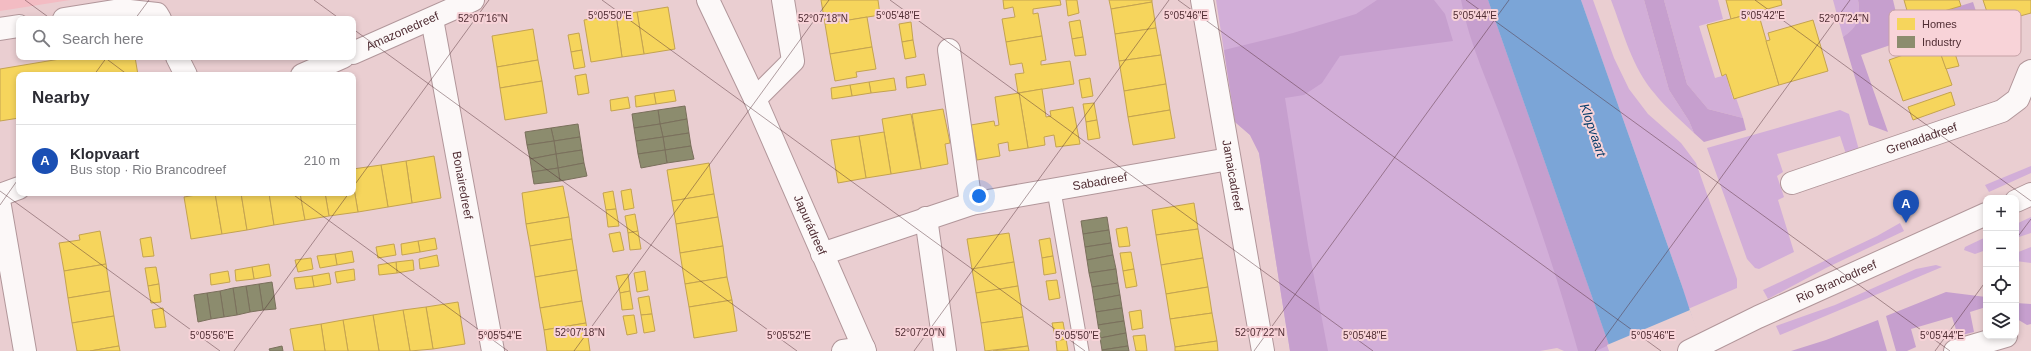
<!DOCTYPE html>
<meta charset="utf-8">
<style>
body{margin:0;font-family:Helvetica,sans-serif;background:#f2f2f3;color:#2b2b33}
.controls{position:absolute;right:12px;bottom:12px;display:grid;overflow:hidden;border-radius:8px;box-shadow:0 2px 6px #0003}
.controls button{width:36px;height:36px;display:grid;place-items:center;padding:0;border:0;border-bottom:1px solid #e1e1e2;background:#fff;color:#2b2b33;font:20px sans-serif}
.you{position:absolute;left:979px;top:196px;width:14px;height:14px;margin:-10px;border:3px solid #fff;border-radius:50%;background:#1a73e8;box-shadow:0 0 0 6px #1a73e833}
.badge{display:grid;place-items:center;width:26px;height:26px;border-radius:50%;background:#86656a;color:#fff;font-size:13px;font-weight:700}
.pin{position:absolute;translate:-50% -33px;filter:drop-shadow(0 1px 2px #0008)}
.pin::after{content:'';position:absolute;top:21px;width:14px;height:12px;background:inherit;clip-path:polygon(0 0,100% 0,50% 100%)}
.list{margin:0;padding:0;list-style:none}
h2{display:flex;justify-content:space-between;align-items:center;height:52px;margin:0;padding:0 16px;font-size:17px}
h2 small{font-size:13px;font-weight:400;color:#7c7c81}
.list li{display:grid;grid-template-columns:26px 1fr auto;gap:12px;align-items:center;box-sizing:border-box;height:72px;padding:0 16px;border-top:1px solid #e1e1e2}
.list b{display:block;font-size:15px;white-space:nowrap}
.list p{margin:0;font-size:13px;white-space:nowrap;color:#7c7c81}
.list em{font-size:13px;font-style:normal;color:#7c7c81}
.icon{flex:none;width:22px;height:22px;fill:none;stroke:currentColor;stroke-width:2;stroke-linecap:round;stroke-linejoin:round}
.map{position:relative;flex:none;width:2031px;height:351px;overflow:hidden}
.search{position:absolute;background:#fff;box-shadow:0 2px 6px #0003;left:16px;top:16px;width:340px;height:44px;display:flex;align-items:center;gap:10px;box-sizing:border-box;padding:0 14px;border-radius:8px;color:#7c7c81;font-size:15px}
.panel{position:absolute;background:#fff;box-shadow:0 2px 6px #0003;left:16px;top:72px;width:340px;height:124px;border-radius:8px}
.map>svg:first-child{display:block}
.built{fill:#f3bcc3}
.green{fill:#d2aed8}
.forest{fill:#c69fce}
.water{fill:#7ba5d7}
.pier{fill:#eaced1}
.homes{fill:#f6d55c;stroke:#c4a350}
.industry{fill:#8c8c6e;stroke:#7a705c}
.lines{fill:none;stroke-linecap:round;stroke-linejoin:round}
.lane-casing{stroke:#b1969a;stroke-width:15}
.street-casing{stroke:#b1969a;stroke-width:24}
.secondary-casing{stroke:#b1969a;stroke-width:24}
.lane{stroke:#fcf8f8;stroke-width:13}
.street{stroke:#fcf8f8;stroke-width:22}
.secondary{stroke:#fcf8f8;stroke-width:22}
.ticks{fill:none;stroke:#502d33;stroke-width:1;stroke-opacity:0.45}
.labels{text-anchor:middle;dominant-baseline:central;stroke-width:4;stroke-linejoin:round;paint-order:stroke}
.street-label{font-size:12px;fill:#502d33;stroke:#f8d3d8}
.water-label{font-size:13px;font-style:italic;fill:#063d6a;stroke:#f8d3d8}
.key{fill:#f8d3d8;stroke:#c6a1a6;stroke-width:1}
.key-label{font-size:11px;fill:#502d33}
.ticks-label{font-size:10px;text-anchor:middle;fill:#502d33;stroke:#f8d3d8;stroke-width:4;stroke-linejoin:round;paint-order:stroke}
</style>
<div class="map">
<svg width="2031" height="351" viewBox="0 0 2031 351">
<rect width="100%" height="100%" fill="#eaced1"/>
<path class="built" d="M0,0H70L0,11Z"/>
<g class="green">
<path d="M1216,0H1488L1611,351H1564L1557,348L1540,351H1290L1259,153L1250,135L1235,122Z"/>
<path d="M1581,0H1593L1614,58L1629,89L1648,114L1681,143L1696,163L1737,279V288L1688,309L1682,286Z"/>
<path d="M1611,0H1644L1669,90L1689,121L1694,133C1681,120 1666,108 1655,94C1632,68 1623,31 1611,0Z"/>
<path d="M1664,0H1718L1723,19L1699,26L1715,78L1726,75L1733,99L1736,98L1743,118L1708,109L1687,84Z"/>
<path d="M1833,0H1858C1861,17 1858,27 1843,37Z"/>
<path d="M1840,110L1849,114L1859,150L1846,154L1840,136L1777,154L1783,172L1777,176L1784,197L1778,200L1794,252L1759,269L1755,268L1747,259L1707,148Z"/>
<path d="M2031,166V173L1989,192L1985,185Z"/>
<path d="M2031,217V233L2016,238V224Z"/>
<path d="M1900,223L1904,231L1826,268L1768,299L1763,290L1877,236Z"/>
<path d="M1986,237V250L1975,254L1964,250L1965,247Z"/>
<path d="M2031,247V263L2016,261V253Z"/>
<path d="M1936,265L1942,267L1785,333L1780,335L1776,326L1835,305L1916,269Z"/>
</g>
<g class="forest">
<path d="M1377,0H1434L1445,14L1453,41L1340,56L1322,83L1304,95L1285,98L1308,245L1328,351H1290L1259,153L1250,135L1235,122L1224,50L1293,33L1356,14Z"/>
<path d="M1461,0H1488L1609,345L1596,351H1578C1557,276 1532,202 1505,129C1490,87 1469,44 1461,0Z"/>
<path d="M1644,0H1664L1687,84L1708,109L1743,118L1746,130L1704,142L1694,133L1689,121L1669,90Z"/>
<path d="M1858,0H1893L1899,25L1973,2L1985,39L1978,42L1970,18L1861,55L1888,132L1869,125L1843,37C1858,27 1861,17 1858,0Z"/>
<path d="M1946,292L1986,297V307L1970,312L1974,332L1958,336L1952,317L1911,329L1916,347L1907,351H1896L1886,316Z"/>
<path d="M2016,303L2031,304V324L2027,325L2017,319Z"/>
<path d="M1878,320L1887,351H1791L1826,340Z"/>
</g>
<path class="water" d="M1488,0H1581L1682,286L1703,351H1611Z"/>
<path class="pier" d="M1690,310L1705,351H1609L1607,345Z"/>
<g class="homes">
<path d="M821,0H878L880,15L825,24Z"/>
<path d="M1003,0H1060L1061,5L1033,9V14L1038,13L1042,36L1006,42L1002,19L1015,17L1013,7L1004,9Z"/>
<path d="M1066,0H1077L1079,13L1068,16Z"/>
<path d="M1109,0H1152V2L1111,9Z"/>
<path d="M1726,0H1781L1782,5L1731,19Z"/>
<path d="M1904,0H1959L1961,6L1910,21Z"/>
<path d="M1983,0H2031V13L1991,24Z"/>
<path d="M1152,2L1156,28L1115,34L1111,9Z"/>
<path d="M668,7L675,49L644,54L637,12Z"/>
<path d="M637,12L644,54L622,57L616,15Z"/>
<path d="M1758,12L1779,85L1734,99L1726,74L1722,76L1707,25Z"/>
<path d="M616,15L622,57L591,62L584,20Z"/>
<path d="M867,17L872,47L830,54L825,24Z"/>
<path d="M1080,20L1083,37L1072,39L1069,22Z"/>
<path d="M1813,20L1828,71L1779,85L1766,41L1770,40L1768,33Z"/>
<path d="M911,22L913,40L902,42L899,24Z"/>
<path d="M1156,28L1161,55L1119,61L1115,34Z"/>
<path d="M533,29L538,60L497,67L492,36Z"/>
<path d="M579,33L582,50L571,52L568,35Z"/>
<path d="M1042,36L1046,60L1041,61V65L1070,61L1074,84L1018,93L1015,74L1024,73L1022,63L1010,65L1006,42Z"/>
<path d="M1083,37L1086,55L1075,56L1072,39Z"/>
<path d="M913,40L916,57L905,59L902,42Z"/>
<path d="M1937,43L1952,85L1903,101L1889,60Z"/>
<path d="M872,47L876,69L856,72L857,77L835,81L830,54Z"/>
<path d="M1953,47L1959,66L1946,69L1940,52Z"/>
<path d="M582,50L585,67L574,69L571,52Z"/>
<path d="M1161,55L1166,84L1124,91L1119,61Z"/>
<path d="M72,57H135L138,75H19V118L0,121V69Z"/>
<path d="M538,60L542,81L500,88L497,67Z"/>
<path d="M586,74L589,93L578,95L575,76Z"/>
<path d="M924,74L926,85L907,88L906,77Z"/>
<path d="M894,78L896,90L871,93L869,82Z"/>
<path d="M1090,78L1093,96L1082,98L1079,80Z"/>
<path d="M542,81L547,113L505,120L500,88Z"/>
<path d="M869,82L871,93L852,96L850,85Z"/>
<path d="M1166,84L1170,110L1128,117L1124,91Z"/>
<path d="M850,85L852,96L832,99L831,88Z"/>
<path d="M1042,89L1046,117L1051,116L1050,111L1073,107L1080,144L1056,147L1054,135L1044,137L1045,145L1028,148L1019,93Z"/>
<path d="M674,90L676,101L656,104L654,93Z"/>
<path d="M1951,92L1955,105L1913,120L1908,107Z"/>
<path d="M654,93L656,104L636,107L635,96Z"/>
<path d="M1019,93L1028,148L1009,151L1008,142L998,144L1000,156L977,160L971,125L994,121L995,126L999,125L995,97Z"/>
<path d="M628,97L630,108L611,111L610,100Z"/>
<path d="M1094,103L1097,120L1086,122L1083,104Z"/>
<path d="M943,109L950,143L945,144L948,164L921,169L912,114Z"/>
<path d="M1170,110L1175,138L1133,145L1128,117Z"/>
<path d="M911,114L921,169L891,174L882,119Z"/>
<path d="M1097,120L1100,138L1088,140L1086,122Z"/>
<path d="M884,132L891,174L866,178L859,136Z"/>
<path d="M859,136L866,178L838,183L831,140Z"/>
<path d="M434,156L441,198L412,203L406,161Z"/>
<path d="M406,161L412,203L388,207L381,165Z"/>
<path d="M709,163L714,194L672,201L667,170Z"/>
<path d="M381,165L388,207L358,212L353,183V169Z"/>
<path d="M353,183L358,212L329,216L325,193H353Z"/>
<path d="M563,186L569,217L526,224L522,193Z"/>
<path d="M631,189L634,208L624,210L621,191Z"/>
<path d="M613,191L616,209L606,210L603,193Z"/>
<path d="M208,193H215L222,234L191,239L184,197Z"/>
<path d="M215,193H241L247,230L222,234Z"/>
<path d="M241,193H269L274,225L247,230Z"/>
<path d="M269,193H300L305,220L274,225Z"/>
<path d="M300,193H325L329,216L305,220Z"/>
<path d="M714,194L718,217L676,224L672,201Z"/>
<path d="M1194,203L1198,229L1156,235L1152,210Z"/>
<path d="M616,209L619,226L608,227L606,210Z"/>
<path d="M635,214L638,231L628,233L625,216Z"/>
<path d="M569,217L572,239L530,246L526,224Z"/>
<path d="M718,217L723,246L680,253L676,224Z"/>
<path d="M1127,227L1130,246L1119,247L1116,229Z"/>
<path d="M1198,229L1203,258L1161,265L1156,235Z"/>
<path d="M100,231L106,264L64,271L59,243L80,240L79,235Z"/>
<path d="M638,231L641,249L630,250L628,233Z"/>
<path d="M620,232L624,250L613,252L609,234Z"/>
<path d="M1009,233L1014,262L972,269L967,239Z"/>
<path d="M151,237L154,256L143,257L140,239Z"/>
<path d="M435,238L437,249L420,252L418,241Z"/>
<path d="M1050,238L1053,256L1042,258L1039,240Z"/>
<path d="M572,239L577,270L535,277L530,246Z"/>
<path d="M418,241L420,252L402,255L401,244Z"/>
<path d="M394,244L396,255L378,258L376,247Z"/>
<path d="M723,246L727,277L685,284L680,253Z"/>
<path d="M352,251L354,262L337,265L335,254Z"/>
<path d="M1131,252L1134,269L1123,271L1120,253Z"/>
<path d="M335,254L337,265L320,268L317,256Z"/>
<path d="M437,255L439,266L420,269L419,259Z"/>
<path d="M1053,256L1056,273L1044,275L1042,258Z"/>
<path d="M311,258L313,269L298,272L295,260Z"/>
<path d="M1203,258L1208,287L1166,294L1161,265Z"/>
<path d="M413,260L414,270L397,273L396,262Z"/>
<path d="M396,262L397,273L379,275L378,265Z"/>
<path d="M1014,262L1018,286L976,293L972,269Z"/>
<path d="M106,264L110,291L68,298L64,271Z"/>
<path d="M269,264L271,276L254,279L252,267Z"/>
<path d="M156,267L159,284L148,286L145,268Z"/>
<path d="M252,267L254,279L236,281L235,270Z"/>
<path d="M354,269L355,280L337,283L335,272Z"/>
<path d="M1134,269L1137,286L1126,288L1123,271Z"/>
<path d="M577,270L582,301L540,308L535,277Z"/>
<path d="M228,271L230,282L211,285L210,274Z"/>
<path d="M645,271L648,290L637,292L634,273Z"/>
<path d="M329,273L331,284L314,287L312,276Z"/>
<path d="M628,274L630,291L620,293L616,276Z"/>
<path d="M312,276L314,287L296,289L294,278Z"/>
<path d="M727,277L732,300L689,307L685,284Z"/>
<path d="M1057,280L1060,298L1049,300L1046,281Z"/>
<path d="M159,284L161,302L151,303L148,286Z"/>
<path d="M1018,286L1023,317L981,323L976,293Z"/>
<path d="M1208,287L1212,313L1170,319L1166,294Z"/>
<path d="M110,291L114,316L72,323L68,298Z"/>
<path d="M630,291L633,309L622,310L620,293Z"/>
<path d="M649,296L652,314L641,315L638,298Z"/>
<path d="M732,300L737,331L694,338L689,307Z"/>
<path d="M582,301L586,323L544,330L540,308Z"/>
<path d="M458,302L465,344L433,349L426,307Z"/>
<path d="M426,307L433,349L410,351L403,310Z"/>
<path d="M163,308L166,327L155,328L152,310Z"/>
<path d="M403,310L410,351H379L373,315Z"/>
<path d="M1141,310L1143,328L1132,330L1129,312Z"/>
<path d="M1212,313L1217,341L1175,347L1170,319Z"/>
<path d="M652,314L655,331L644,333L641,315Z"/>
<path d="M373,315L379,351H348L343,320Z"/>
<path d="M634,315L637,333L627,335L623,316Z"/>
<path d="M114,316L119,346L90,351H77L72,323Z"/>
<path d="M1023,317L1028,346L985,351L981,323Z"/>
<path d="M343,320L348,351H325L321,324Z"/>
<path d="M1063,322L1066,339L1056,341L1052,323Z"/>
<path d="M586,323L590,351H547L544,330Z"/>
<path d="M321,324L325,351H294L290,329Z"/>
<path d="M1145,335L1147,351H1136L1133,336Z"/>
<path d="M1066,339L1068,351H1057L1056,341Z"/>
<path d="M1217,341L1218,351H1175V347Z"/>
<path d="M119,346L120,351H90Z"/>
<path d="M1028,346L1029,351H993Z"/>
</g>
<g class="industry">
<path d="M685,106L687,119L660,124L658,110Z"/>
<path d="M658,110L660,124L634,128L632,114Z"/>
<path d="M687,119L689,133L663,137L660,124Z"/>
<path d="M578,124L580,137L554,141L551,128Z"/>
<path d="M660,124L663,137L636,141L634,128Z"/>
<path d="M551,128L554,141L527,145L525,132Z"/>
<path d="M689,133L691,146L665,150L663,137Z"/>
<path d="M580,137L582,150L556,154L554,141Z"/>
<path d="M663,137L665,150L638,154L636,141Z"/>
<path d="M554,141L556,154L530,159L527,145Z"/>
<path d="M691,146L694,159L667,163L665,150Z"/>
<path d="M582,150L584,163L558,168L556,154Z"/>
<path d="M665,150L667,163L641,168L638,154Z"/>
<path d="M556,154L558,168L532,172L530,159Z"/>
<path d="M584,163L587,176L560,181L558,168Z"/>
<path d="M558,168L560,181L534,184L532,172Z"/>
<path d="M1107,217L1109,230L1083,234L1081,221Z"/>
<path d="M1109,230L1111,243L1085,247L1083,234Z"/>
<path d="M1111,243L1113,255L1087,260L1085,247Z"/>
<path d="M1113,255L1116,269L1089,273L1087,260Z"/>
<path d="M1116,269L1118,283L1092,287L1089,273Z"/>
<path d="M272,282L276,309L263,310L259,284Z"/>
<path d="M1118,283L1120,295L1094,300L1092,287Z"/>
<path d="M259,284L263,310L250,312L246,286Z"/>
<path d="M246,286L250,312L237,315L233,288Z"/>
<path d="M233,288L237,315L224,317L220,291Z"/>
<path d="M220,291L224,317L211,319L207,293Z"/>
<path d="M207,293L211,319L198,322L194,295Z"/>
<path d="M1120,295L1122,308L1096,312L1094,300Z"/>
<path d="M1122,308L1124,321L1098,325L1096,312Z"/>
<path d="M1124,321L1126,333L1100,338L1098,325Z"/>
<path d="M1126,333L1128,346L1102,350L1100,338Z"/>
<path d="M282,346L283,351H270L269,349Z"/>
<path d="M1128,346L1129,351H1102V350Z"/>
</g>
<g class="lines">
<defs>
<path id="lane" d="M1054,191L1082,351"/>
<g id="street">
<path id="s1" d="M708,0L755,99L865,351"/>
<path id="s2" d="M1202,0L1263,351"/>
<path d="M64,19L121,10L157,14L160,19"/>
<path id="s3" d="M432,19L493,351"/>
<path d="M0,29L19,26"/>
<path d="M949,50L971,204"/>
<path id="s4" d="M353,53L473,0"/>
<path d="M177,57L186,75"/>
<path d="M302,75L343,57"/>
<path d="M755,99L793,61L783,0"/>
<path id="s5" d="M1792,183L2002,111L2018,99L2029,72L2031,71"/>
<path d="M0,195L19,188"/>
<path d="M0,206L25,351"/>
<path d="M926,218L945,351"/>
<path id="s6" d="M822,254L971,204L1229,159"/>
<path d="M843,351L864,348"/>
<path d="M1955,351L2006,336"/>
</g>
<g id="secondary">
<path d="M2016,201L2031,194"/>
<path id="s7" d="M1689,351L1758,317L1986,214"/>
</g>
</defs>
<use href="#lane" class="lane-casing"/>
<use href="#street" class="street-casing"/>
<use href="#secondary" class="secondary-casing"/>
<use href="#lane" class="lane"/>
<use href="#street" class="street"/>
<use href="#secondary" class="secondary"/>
</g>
<path class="ticks" d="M25,0L51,19M314,0L340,19M602,0L1085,351M890,0L1373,351M1178,0L1661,351M1466,0L1950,351M1755,0L2031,201M135,19L149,0M353,29L797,351M104,57L128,75M94,75L107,57M353,187L489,0M0,191L220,351M291,193L508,351M0,205L19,178M2016,239L2031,219M234,351L349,193M574,351L829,0M914,351L1169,0M1254,351L1509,0M1595,351L1850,0M1935,351L1986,281"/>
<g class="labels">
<g class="street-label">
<text stroke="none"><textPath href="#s4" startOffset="54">Amazonedreef</textPath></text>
<text stroke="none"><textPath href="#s5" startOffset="137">Grenadadreef</textPath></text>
<text stroke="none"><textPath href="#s2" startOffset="178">Jamaicadreef</textPath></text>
<text stroke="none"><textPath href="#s6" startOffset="288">Sabadreef</textPath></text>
<text stroke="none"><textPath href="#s3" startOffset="169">Bonairedreef</textPath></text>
<text stroke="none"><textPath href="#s1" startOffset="247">Japurádreef</textPath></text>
<text stroke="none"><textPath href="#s7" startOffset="163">Rio Brancodreef</textPath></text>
</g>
<g class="water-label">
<text transform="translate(1593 130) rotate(71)">Klopvaart</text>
</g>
</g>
<rect x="1889" y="10" width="132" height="46" rx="6" class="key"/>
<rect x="1897" y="18" width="18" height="12" fill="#f6d55c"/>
<rect x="1897" y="36" width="18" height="12" fill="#8c8c6e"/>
<g class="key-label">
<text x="1922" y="28">Homes</text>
<text x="1922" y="46">Industry</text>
</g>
<g class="ticks-label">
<text x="610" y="19">5°05'50"E</text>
<text x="1186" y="19">5°05'46"E</text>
<text x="1475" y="19">5°05'44"E</text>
<text x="1763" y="19">5°05'42"E</text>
<text x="898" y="19">5°05'48"E</text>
<text x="823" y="22">52°07'18"N</text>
<text x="1844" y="22">52°07'24"N</text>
<text x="483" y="22">52°07'16"N</text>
<text x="580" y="336">52°07'18"N</text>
<text x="920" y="336">52°07'20"N</text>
<text x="1260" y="336">52°07'22"N</text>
<text x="212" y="339">5°05'56"E</text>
<text x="500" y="339">5°05'54"E</text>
<text x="789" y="339">5°05'52"E</text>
<text x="1077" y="339">5°05'50"E</text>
<text x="1365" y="339">5°05'48"E</text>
<text x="1653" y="339">5°05'46"E</text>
<text x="1942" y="339">5°05'44"E</text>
</g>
</svg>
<div class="controls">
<button>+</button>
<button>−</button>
<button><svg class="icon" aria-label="locate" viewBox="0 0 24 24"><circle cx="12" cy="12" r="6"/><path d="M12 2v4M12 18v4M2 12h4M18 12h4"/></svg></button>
<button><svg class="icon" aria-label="layers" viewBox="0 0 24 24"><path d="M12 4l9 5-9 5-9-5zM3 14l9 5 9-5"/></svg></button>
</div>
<div class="you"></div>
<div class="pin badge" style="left:1906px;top:223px;background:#1a4fb4">A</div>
<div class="search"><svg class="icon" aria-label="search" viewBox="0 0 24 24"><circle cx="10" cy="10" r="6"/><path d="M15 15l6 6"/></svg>Search here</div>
<section class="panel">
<h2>Nearby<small></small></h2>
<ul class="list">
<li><span class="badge" style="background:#1a4fb4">A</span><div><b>Klopvaart</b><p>Bus stop · Rio Brancodreef</p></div><em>210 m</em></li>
</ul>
</section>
</div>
